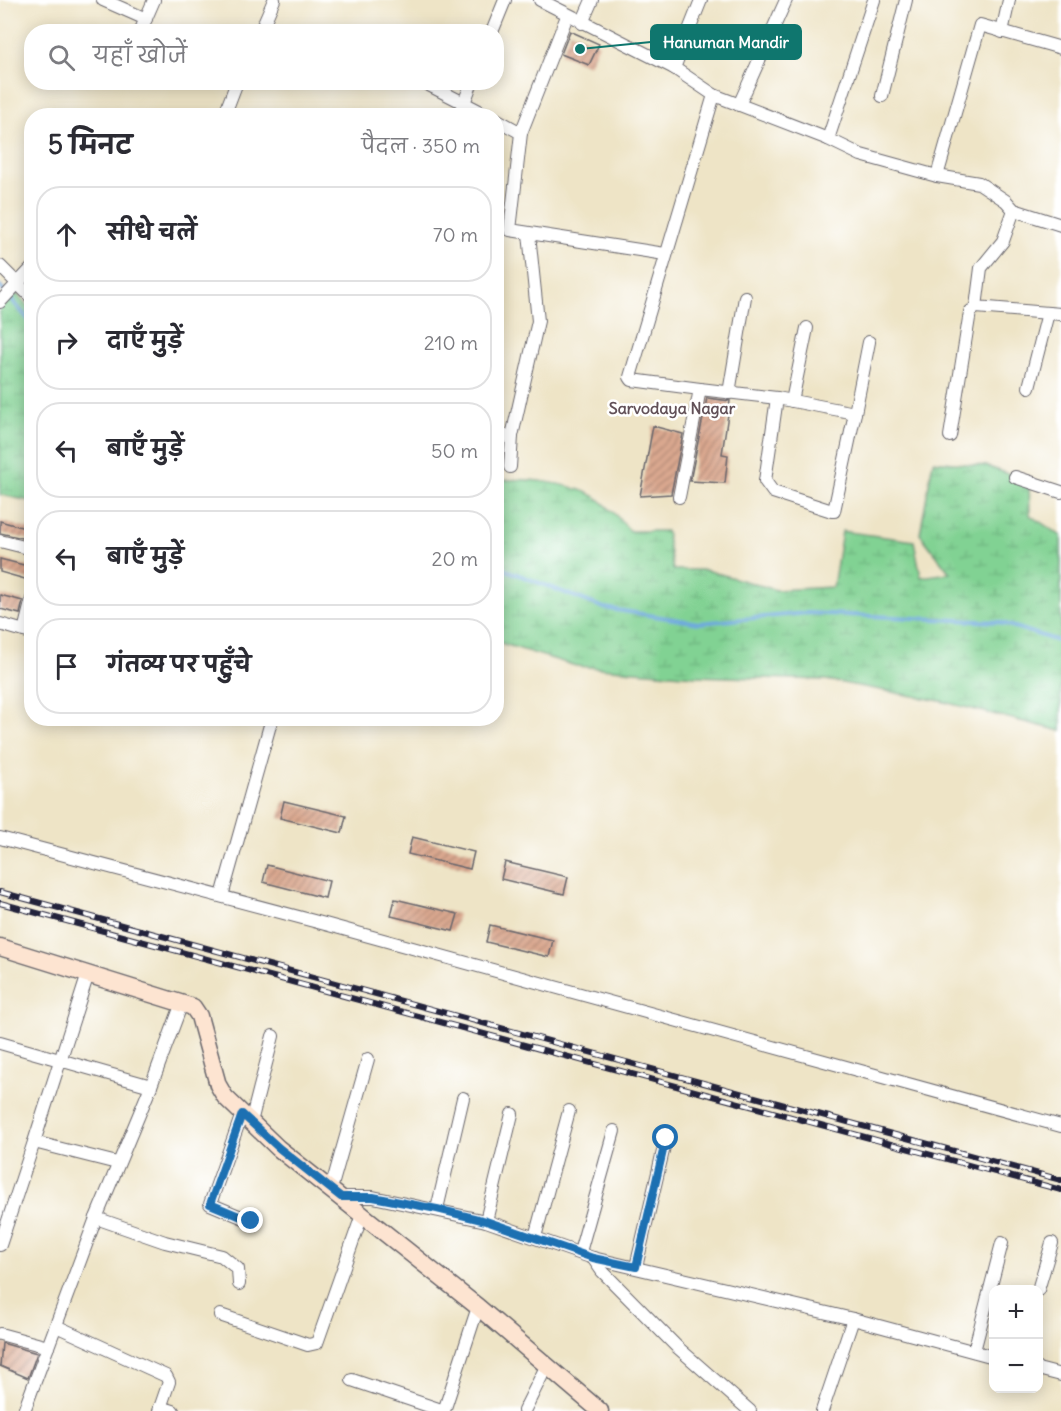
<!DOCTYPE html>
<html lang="hi">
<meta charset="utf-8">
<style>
body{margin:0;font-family:Delius,"Playpen Sans Deva",sans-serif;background:#f7f7f7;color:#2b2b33}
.controls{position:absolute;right:18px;bottom:18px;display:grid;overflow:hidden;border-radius:12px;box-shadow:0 3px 15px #0003}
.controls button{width:54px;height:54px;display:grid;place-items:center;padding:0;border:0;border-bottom:2px solid #e1e1e2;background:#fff;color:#2b2b33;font:30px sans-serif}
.stop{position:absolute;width:18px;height:18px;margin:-14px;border:4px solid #1f6fb2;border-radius:50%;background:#fff}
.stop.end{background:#1f6fb2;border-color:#fff;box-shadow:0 2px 6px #0008}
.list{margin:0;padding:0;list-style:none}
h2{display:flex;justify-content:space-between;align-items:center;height:78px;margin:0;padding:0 24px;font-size:26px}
h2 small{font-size:20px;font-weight:400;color:#7c7c81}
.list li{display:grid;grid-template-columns:39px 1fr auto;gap:18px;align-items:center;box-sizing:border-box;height:96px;margin:0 12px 12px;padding:0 12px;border:2px solid #e1e1e2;border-radius:24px}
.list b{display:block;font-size:22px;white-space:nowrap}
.list em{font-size:20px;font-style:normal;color:#7c7c81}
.icon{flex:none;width:33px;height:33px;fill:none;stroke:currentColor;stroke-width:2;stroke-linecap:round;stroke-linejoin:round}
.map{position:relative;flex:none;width:1061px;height:1411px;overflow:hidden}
.search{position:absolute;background:#fff;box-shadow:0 3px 15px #0003;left:24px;top:24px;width:480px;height:66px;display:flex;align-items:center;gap:15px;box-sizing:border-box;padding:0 21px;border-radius:24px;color:#7c7c81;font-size:22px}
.panel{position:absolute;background:#fff;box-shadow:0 3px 15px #0003;left:24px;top:108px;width:480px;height:618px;border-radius:24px}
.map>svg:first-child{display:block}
.wetland{fill:url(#wetland-marsh);stroke:#527a67;stroke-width:1.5}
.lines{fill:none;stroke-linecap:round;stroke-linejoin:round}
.stream{stroke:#6ea9de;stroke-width:4}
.building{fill:url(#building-hatch)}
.street-casing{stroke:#69666c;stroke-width:14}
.secondary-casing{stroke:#69666c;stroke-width:19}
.street{stroke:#fff;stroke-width:12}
.secondary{stroke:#fde4d1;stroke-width:16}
.rail-casing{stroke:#22223b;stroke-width:6}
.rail{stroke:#fff;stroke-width:4;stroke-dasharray:11;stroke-linecap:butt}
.route{stroke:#1f6fb2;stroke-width:8}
.labels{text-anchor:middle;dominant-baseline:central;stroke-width:5;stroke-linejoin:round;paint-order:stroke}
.neighbourhood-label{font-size:16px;font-weight:bold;fill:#625158;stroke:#fff}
.leader{fill:none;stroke:#0f766e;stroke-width:2}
.callout-dot{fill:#0f766e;stroke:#fff;stroke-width:2}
.callout{fill:#0f766e;stroke:#0f766e;stroke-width:2}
.callout-label{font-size:16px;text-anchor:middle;font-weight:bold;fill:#fff}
</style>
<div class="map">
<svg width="1061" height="1411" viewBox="0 0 1061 1411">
<defs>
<pattern id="wetland-marsh" width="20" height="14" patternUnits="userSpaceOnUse" patternTransform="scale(1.5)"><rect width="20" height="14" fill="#81d293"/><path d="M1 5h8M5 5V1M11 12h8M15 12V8" fill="none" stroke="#6fb480"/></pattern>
<pattern id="building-hatch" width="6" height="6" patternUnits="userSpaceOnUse" patternTransform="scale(1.5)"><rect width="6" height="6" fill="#daa88f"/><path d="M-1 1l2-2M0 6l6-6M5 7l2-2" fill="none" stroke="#b08876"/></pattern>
</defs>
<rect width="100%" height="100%" fill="#fff"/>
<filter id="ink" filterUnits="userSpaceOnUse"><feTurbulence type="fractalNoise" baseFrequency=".0167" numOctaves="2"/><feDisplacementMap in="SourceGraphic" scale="12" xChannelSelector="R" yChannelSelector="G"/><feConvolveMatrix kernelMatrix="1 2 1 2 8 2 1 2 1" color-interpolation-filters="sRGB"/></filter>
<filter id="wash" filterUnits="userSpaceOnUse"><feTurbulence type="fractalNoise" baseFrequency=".008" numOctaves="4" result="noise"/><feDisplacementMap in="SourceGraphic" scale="24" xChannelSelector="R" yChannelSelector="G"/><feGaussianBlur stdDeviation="1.35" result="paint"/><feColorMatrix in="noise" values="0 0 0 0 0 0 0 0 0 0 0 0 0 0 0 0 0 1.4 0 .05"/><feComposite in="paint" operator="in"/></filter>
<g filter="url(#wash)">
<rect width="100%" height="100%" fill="#eee4c6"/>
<g class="wetland">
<path d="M17,294L31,310V501L0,495V307Z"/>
<path d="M933,461L986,466L1029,481L1030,515L1061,536V731L940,701L826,680L695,676L576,666L497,642L496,482C520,475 576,484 597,498C609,506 620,520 630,531H666L673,570H706L776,590L833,587L842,531L914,541L921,577L950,573L920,534Z"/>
</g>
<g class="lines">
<g class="stream">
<path d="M0,286L32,324"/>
<path d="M496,566L604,608L699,623L807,613L999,622L1061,642"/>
</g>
</g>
<g id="blocks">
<g class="building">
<path d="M570,31L599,44L589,65L561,54Z"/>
<path d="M707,398L730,401L722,454L728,455L725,483L690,481Z"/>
<path d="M653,426L683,434L671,494L640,496Z"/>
<path d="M0,521L32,530V540L0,533Z"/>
<path d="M0,559L32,567V581L0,572Z"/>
<path d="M0,595L23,601L20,614L0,609Z"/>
<path d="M284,801L346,816L342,833L280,818Z"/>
<path d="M412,837L474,852L470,869L408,854Z"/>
<path d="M505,862L568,877L564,894L501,879Z"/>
<path d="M267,865L329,881L325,898L263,882Z"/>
<path d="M395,899L458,914L453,931L391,916Z"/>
<path d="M490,925L553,940L549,957L486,942Z"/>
<path d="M2,1343L37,1353L28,1378L0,1366Z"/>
</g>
</g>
</g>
<g filter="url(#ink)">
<use href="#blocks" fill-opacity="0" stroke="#69666c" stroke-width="1.5"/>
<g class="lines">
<defs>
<g id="street">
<path d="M103,0L146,19"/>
<path d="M540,0L674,68L714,95L828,139L861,155L937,176L979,183L1006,201L1014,210L1061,225"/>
<path d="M582,23L592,0"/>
<path d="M140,32L154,0"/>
<path d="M260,32L274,0"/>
<path d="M492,32L505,0"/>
<path d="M1002,32L1009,0"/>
<path d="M674,68L701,0"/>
<path d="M423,82L489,116"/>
<path d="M882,96L906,0"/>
<path d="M739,105L786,0"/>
<path d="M224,116L237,82"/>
<path d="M459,116L472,82"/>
<path d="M496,119L521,133L510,230L665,254"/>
<path d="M521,133L567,16"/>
<path d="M828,139L874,0"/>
<path d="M937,176L980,25L1061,48"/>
<path d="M1014,210L1003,241L981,268L976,307L1061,314"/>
<path d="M0,266L32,298"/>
<path d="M0,302L32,268"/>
<path d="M1029,387L1048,313"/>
<path d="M700,389L777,398L855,413L869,342"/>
<path d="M729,393L745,297"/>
<path d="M777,398L765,481L773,492L832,511H834L855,413"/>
<path d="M792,401L807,328"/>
<path d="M496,435L512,436"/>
<path d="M950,436L970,312L976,307"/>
<path d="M510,467L512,436L538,321L529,234"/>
<path d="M1015,477L1061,492"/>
<path d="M679,497L700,389L632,380L630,377L714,95"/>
<path d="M0,541L32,549"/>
<path d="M0,624L31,633"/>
<path d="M24,631L32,599"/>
<path d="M0,838L325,924L1061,1126"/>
<path d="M222,896L272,718"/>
<path d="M88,974L34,1142L117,1163"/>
<path d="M0,1043L151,1086"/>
<path d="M242,1114L210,1204L251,1221"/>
<path d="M251,1122L273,1036"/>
<path d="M331,1189L368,1059"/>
<path d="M341,1197H373L486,1221L593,1258L853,1319L994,1357"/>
<path d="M437,1209L463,1098"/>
<path d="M96,1218L165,1242L222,1256L238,1269L239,1284"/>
<path d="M486,1221L512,1114"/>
<path d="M535,1237L569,1111"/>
<path d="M0,1245L34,1142"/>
<path d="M580,1252L614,1131"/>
<path d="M593,1258L602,1271L676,1346L750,1411"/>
<path d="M636,1267L666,1138"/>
<path d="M1038,1290L1052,1243"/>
<path d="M220,1315L308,1345L317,1343L362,1215"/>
<path d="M56,1326L166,1376L169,1382L159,1411"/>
<path d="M0,1334L48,1347"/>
<path d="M974,1351L1002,1243"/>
<path d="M1038,1369L1061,1375"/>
<path d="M352,1380L444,1411L478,1307"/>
<path d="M160,1407L173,1411"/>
<path d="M24,1411L96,1218L151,1086L182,1003"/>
<path d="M524,1411L547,1365"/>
<path d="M822,1411L853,1319"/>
</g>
<path id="secondary" d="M0,947L193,1007L199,1016L218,1085L225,1097L278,1148L478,1307L600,1411"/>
</defs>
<use href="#street" class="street-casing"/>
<use href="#secondary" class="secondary-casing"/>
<use href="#street" class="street"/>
<use href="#secondary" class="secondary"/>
<defs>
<g id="rail">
<path d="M0,892L1061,1180"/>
<path d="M0,903L1061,1190"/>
</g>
</defs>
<use href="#rail" class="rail-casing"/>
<use href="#rail" class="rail"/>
</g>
</g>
<g class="lines" filter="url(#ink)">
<path class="route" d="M251,1221L210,1204L242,1114L279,1148L341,1197H373L437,1209L486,1221L593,1258L636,1267L666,1138"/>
</g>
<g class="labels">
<g class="neighbourhood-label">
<text x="672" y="408">Sarvodaya Nagar</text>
</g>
</g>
<path class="leader" d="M580 49L651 42"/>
<circle class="callout-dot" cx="580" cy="49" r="6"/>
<rect class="callout" x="651" y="25" width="150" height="34" rx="6"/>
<g class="callout-label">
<text x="726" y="48">Hanuman Mandir</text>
</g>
</svg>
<div class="controls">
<button>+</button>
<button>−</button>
</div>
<div class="stop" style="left:666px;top:1138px"></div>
<div class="stop end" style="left:251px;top:1221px"></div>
<div class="search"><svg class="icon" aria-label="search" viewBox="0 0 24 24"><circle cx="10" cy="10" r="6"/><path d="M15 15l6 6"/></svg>यहाँ खोजें</div>
<section class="panel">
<h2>5 मिनट<small>पैदल · 350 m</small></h2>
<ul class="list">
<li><svg class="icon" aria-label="ahead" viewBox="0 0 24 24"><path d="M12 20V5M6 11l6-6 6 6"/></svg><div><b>सीधे चलें</b></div><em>70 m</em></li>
<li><svg class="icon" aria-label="right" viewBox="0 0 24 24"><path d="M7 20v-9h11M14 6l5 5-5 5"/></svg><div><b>दाएँ मुड़ें</b></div><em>210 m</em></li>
<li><svg class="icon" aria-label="left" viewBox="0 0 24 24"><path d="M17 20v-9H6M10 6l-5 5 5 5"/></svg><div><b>बाएँ मुड़ें</b></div><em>50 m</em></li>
<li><svg class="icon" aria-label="left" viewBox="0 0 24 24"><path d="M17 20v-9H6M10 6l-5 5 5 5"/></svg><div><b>बाएँ मुड़ें</b></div><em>20 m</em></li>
<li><svg class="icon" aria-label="arrive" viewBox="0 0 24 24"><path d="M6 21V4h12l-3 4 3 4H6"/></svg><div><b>गंतव्य पर पहुँचे</b></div></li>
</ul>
</section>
</div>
